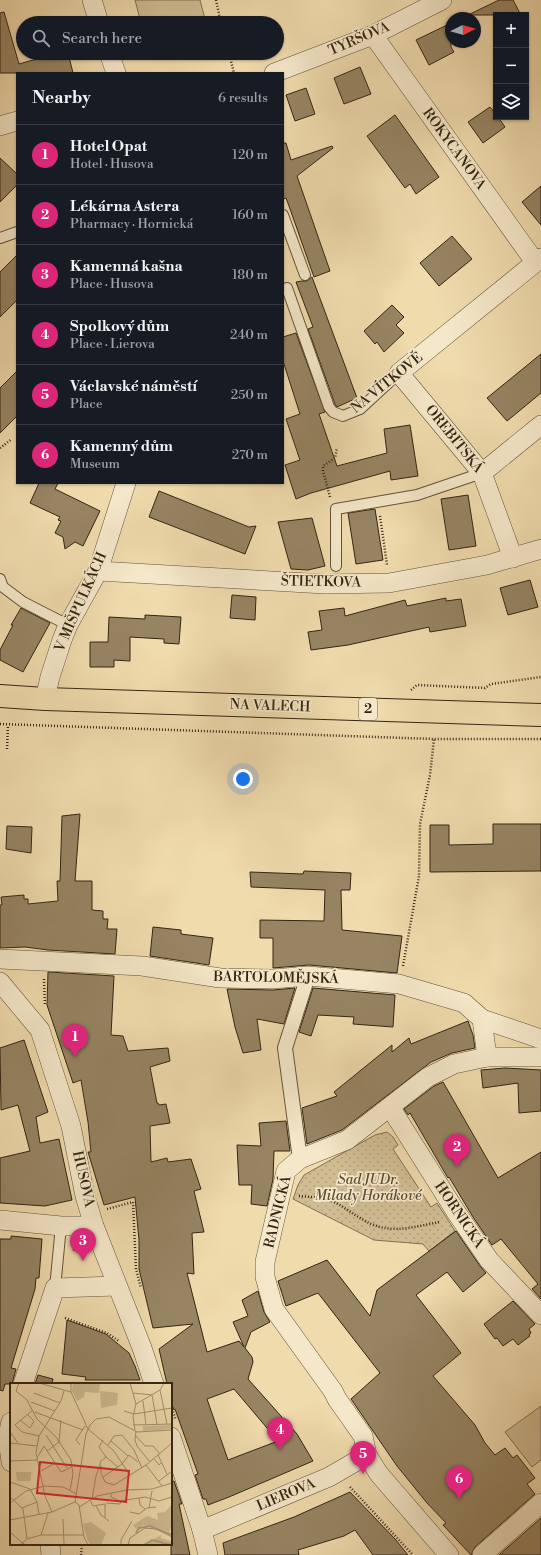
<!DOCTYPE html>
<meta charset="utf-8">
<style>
body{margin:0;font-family:"Libre Bodoni",serif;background:#242831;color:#f1f3f6}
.controls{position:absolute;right:12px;top:12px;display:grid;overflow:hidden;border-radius:0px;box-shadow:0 1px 3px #0004}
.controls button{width:36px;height:36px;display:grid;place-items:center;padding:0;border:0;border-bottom:1px solid #363941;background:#171b24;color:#f1f3f6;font:20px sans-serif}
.compass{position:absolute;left:445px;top:12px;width:36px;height:36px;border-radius:50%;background:#171b24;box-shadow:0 1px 3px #0004;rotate:84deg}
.you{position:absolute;left:243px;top:779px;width:14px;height:14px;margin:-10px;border:3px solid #fff;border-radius:50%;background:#1a73e8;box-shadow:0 0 0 6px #1a73e833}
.badge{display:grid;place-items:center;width:26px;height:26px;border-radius:50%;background:#db2777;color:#fff;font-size:13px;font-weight:700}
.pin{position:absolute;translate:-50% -33px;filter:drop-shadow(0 1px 2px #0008)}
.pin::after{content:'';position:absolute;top:21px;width:14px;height:12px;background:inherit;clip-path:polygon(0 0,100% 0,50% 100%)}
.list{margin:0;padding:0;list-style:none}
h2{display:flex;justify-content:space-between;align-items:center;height:52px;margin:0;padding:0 16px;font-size:17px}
h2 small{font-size:13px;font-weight:400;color:#9ea1a6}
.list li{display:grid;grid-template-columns:26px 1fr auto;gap:12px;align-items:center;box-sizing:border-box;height:60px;padding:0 16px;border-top:1px solid #363941}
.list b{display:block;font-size:15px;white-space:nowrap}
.list p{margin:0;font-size:13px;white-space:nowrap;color:#9ea1a6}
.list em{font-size:13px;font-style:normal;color:#9ea1a6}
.icon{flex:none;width:22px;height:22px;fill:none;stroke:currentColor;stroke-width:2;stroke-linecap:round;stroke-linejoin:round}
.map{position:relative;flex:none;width:541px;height:1555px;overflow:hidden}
.search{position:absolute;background:#171b24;box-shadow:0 1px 3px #0004;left:16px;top:16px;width:268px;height:44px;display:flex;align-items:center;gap:10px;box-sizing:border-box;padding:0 14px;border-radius:22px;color:#9ea1a6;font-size:15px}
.panel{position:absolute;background:#171b24;box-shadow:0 1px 3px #0004;left:16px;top:72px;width:268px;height:412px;border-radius:0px}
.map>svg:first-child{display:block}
.green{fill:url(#green-dots);stroke:#827053}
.pitch{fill:#d0bc93;stroke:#827053}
.building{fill:#968463;stroke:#342513;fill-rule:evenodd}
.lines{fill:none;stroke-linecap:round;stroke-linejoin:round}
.service-casing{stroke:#63523a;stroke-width:12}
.pedestrian-casing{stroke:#63523a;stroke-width:16}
.minor-casing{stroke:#63523a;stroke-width:20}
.primary-casing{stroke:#342513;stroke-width:24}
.path{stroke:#342513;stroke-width:2.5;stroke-dasharray:1 2;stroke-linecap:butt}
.service{stroke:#f5e8ca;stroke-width:10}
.pedestrian{stroke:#f5e8ca;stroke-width:14}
.minor{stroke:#f5e8ca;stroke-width:19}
.primary{stroke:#f0dbad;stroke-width:22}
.labels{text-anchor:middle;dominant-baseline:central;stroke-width:3.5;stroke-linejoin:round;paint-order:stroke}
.shield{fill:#f5e8ca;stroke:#6e604a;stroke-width:1}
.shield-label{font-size:13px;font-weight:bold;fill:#342513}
.street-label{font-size:14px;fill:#342513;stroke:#f5e8ca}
.park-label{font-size:14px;font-style:italic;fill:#5b4b33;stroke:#f5e8ca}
.inset-river{fill:none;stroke:#b09d79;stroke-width:2}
.inset-road{fill:none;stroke:#a5926f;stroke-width:1}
.view{fill:#d62828;fill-opacity:0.15;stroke:#d62828;stroke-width:2}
.inset-edge{fill:none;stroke:#342513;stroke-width:2}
</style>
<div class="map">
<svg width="541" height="1555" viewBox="0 0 541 1555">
<defs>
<pattern id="green-dots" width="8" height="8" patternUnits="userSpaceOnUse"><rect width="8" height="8" fill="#d0bc93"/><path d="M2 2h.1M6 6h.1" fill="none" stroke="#b3a17e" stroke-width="1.8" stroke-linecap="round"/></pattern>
</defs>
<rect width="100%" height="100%" fill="#f0dbad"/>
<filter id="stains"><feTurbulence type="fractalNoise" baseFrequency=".005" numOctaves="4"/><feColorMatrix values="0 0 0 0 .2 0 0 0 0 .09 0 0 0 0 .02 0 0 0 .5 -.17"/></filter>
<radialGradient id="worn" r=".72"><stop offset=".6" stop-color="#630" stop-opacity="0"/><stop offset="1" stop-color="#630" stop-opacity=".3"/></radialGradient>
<path class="green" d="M387,1132L393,1137L398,1145L393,1149L431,1207L437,1203L455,1231L429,1251L423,1244L374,1240L293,1199L298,1185L304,1175L375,1135Z"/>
<g class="pitch">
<path d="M135,0H200L206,23H141Z"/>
<path d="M541,1406V1460L532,1467L505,1432Z"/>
</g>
<g class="building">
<path d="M499,0H513L521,15H468Z"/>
<path d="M4,12L19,64L58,53H68L73,73H0V13Z"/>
<path d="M447,25L451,34V47L454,52L429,65L416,40Z"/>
<path d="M360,67L371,94L344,104L334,78Z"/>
<path d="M306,88L315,114L295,121L286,95Z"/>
<path d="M490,107L496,114V117H498L505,127L483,143L468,122Z"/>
<path d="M395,115L439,177L416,194L410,184L405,188L367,136Z"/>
<path d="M283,143H286L291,160L332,146L333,148L297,176L330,271L314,277L289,206L286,198L283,199Z"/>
<path d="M0,158L17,174V185L0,202Z"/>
<path d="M541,186V225L522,202Z"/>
<path d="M452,236L472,259L439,286L420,263Z"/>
<path d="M17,255V300L0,317V272Z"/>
<path d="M312,277L357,398L337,407L335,404L308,329L313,327L296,282L302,281H307Z"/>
<path d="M392,305L404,317L396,325L404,333L384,352L377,342L375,344L364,331Z"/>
<path d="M296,333L325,412L319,414L337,466L387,453L384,429L410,425L418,476L391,480L390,471L311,493L296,499L285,465L300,460L286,419L300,414L283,361V337Z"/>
<path d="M541,354V393L507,421L487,398Z"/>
<path d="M17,371V416L0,433V388Z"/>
<path d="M39,483H58L55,489L100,511L83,546L75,542L65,549L63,537L55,533L61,521L58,520L60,517L30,503Z"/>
<path d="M159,491L249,527L256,526L245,554L149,517Z"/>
<path d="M468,495L476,546L449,550L441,499Z"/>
<path d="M375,509L383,560L356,564L348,513Z"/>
<path d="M312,518L325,566L308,570L291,569L278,522Z"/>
<path d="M530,580L538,607L508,615L500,588Z"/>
<path d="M232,595L256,597L255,620L230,618Z"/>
<path d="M446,598V601L461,599L466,626L430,632L429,627L348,645L311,650L308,632L322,630L319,611L344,608L345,616L405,600L407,606Z"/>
<path d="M21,608L50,623L23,672L0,660V650L13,625H11Z"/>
<path d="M145,615L181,617L179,644L164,643V639L130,637V661L114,660V667H90V642H108L109,617L145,619Z"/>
<path d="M80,814L75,881H92V910L103,911V919H108L107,929H117L115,954L48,950L25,947L0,948V905H2L1,897L24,895V899H28V904L58,901L57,881H60L62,816Z"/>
<path d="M493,824H541V871L430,872V825H449V845L493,844Z"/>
<path d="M7,826L32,827L31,853L6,849Z"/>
<path d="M304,871L351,873L350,890H341L342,930L402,936L397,973L309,965L273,968V938H260V920L324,921L325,890L251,887L250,872L303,874Z"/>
<path d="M153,927L181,930V934L213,938L209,965L150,956Z"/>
<path d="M48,972L114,976L111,1035L123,1036L128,1051L168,1048L170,1061L150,1067L157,1103H158L159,1105L166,1104L170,1123L150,1126L151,1162L167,1158L168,1162L191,1159L201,1189L194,1191L204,1232L192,1233L194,1274L187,1273L207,1352L239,1341L244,1347L233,1322L248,1316L242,1300L258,1291L264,1312L270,1322L251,1332L245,1348L252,1357L253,1362L248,1379L297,1434L313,1461L229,1497L208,1505L206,1499H203L195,1475L198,1474L175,1409L174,1410L171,1402V1384H167L159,1349L193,1324L153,1328L139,1269V1240L135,1197L104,1205L88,1152H91L88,1122L81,1080L73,1083L47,1005ZM234,1389L278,1441L228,1460L207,1399Z"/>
<path d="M295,988L284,1024L257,1019L261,1050L243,1053L235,1027L227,989L273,990Z"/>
<path d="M313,988L395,995L393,1027L353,1024L354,1017L318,1015L311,1036L299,1032Z"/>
<path d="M468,1021L473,1035L475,1048L452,1053L431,1062L342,1130L307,1144L302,1108L337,1096L334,1092L392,1045V1052L409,1038L411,1044Z"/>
<path d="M24,1040L48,1112L36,1117L40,1143L59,1139L72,1200L45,1206L0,1203V1158L30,1151L18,1105L1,1110L0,1048Z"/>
<path d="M505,1068L541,1070V1111L519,1113L518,1083L483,1088L481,1070Z"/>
<path d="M443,1082L498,1178L541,1152V1299L532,1289L538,1284L501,1239L492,1245L473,1217L449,1177L448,1178L410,1113L408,1115L404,1109L434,1086Z"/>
<path d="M286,1121L290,1151H274L273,1179L267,1206L251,1204L252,1185H239L237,1145L261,1146L259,1123Z"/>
<path d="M456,1231L480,1266L486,1273L463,1292L447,1272L416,1295L461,1353L433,1376L475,1425L485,1443L495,1455L505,1448L513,1458L517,1455L535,1478L527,1484L535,1494L475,1547L471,1555L443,1525L446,1523L427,1503L397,1466L351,1399L380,1373L318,1293L286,1306L278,1281L327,1260L370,1316L377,1290Z"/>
<path d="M11,1236L42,1239L39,1278H36L35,1289L11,1368L16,1369L12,1384H5L3,1391L0,1390V1239H11Z"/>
<path d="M513,1301L535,1324L529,1329L531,1333L529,1335L530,1336L518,1345L513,1339L503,1346L497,1338L495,1339L484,1324Z"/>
<path d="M67,1320L106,1334L129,1353L135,1366L140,1380H85L86,1377L62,1374Z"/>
<path d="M38,1375L53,1379L52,1384H35Z"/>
<path d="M174,1481L182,1504H179L190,1555H171V1482Z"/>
<path d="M350,1492L396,1540L408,1555H373L355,1530L344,1536L298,1550L299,1555H225L223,1543L294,1517Z"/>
<path d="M541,1518V1555H499Z"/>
</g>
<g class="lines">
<defs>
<g id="service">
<path d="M283,215L305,275"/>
<path d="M0,238L17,232"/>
<path d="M287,288L329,407L333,412L343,416L360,409L399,373"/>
<path d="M336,566V509L417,495L482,473"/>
<path d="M0,579L3,587L23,602L68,625"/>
<path d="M55,1288L61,1226"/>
</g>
<path id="pedestrian" d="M300,1159L285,1048L308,976"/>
<g id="minor">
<path d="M92,0L99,23"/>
<path d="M373,35L535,262"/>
<path d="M109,53L116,73"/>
<path d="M274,73L373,35L442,0"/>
<path d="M0,126L17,121"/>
<path d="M482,473L541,425"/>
<path d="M513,558L482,473L399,373L541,258"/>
<path d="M98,571L325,584L389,583L487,565L541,549"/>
<path d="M45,699L50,677L62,640L68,625L98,571L126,483"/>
<path d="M0,959L142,966L220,978L273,979L308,976L399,984L464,1003L482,1019L541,1039"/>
<path d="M0,982L40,1030L71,1126L85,1196L94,1226L142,1348L154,1384"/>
<path d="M482,1019L487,1057"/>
<path d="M390,1107L456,1212L489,1260L541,1315"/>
<path d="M0,1220L61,1226H94"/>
<path d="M23,1384L55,1288L117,1286"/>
<path d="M11,1422C7,1435 9,1448 11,1462"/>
<path d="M171,1437L202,1530L208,1555"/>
<path d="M202,1530L329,1477L367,1455"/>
<path d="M50,1544L51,1555"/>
<path d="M449,1555L379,1474L367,1455L363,1436L337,1399L333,1391L274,1309L265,1277V1262L286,1171L300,1159L347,1140L428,1077L454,1064L487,1057H541"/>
<path d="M482,1555L541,1503"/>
</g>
<path id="primary" d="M0,696L45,699L541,715"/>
</defs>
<use href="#service" class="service-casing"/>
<use href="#pedestrian" class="pedestrian-casing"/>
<use href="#minor" class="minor-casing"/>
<use href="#primary" class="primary-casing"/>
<g class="path">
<path d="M216,0L221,23"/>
<path d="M229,53L234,73"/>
<path d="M0,448L12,439"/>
<path d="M330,497L323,471V466L335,458L337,448"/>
<path d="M380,516L387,565"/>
<path d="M411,690L417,685L485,688L491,684L541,677"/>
<path d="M0,724L434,739H541"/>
<path d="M7,749L8,725"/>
<path d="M403,966L419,876L420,824L430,775L434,739"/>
<path d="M44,979L45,1006"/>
<path d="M299,1196C308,1197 318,1197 327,1199C347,1206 363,1225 385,1228C403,1231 423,1225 440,1222"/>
<path d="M107,1209L133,1202L136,1269L141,1288"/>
<path d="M73,1250L79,1247H83"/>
<path d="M65,1318L107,1333L119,1341"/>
<path d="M171,1406L176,1420"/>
<path d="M350,1487L413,1555"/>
<path d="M81,1555L82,1544"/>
</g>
<use href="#service" class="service"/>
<use href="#pedestrian" class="pedestrian"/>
<use href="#minor" class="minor"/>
<use href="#primary" class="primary"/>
</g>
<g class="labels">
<rect class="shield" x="359" y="698" width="18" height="22" rx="3"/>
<g class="shield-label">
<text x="368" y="709">2</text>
</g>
<g class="street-label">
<text transform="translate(359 39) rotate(-23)">TYRŠOVA</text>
<text transform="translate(454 149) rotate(54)">ROKYCANOVA</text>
<text transform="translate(387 383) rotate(-39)">NA VÍTKOVĚ</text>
<text transform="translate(454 439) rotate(51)">OREBITSKÁ</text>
<text transform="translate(321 582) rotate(1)">ŠTIETKOVA</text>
<text transform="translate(81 602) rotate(-66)">V MIŠPULKÁCH</text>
<text transform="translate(270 706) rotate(2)">NA VALECH</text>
<text transform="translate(276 978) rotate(1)">BARTOLOMĚJSKÁ</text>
<text transform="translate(83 1179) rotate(77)">HUSOVA</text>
<text transform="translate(278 1212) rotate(-76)">RADNICKÁ</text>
<text transform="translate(459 1215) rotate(56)">HORNICKÁ</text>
<text transform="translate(286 1495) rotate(-23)">LIEROVA</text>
</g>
<g class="park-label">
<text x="368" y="1180">Sad JUDr.<tspan x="368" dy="16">Milady Horákové</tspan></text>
</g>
</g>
<g transform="translate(10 1383)">
<rect width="162" height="162" fill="#f0dbad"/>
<path d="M162,42V46L133,48V43ZM162,121V143L159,149L142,143L133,142L126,146L123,142L137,133L148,137L147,130L155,129ZM81,139L96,150L91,162H81L77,156L73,141Z" fill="#d0bc93"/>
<path d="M90,8L108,10L107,22L91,25ZM151,152V155L162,158V162H133Z" fill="#d0bc93"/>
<path d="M63,0H90L89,10L75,9L74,14L67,18L62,8Z" fill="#d0bc93"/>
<path d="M12,89H24L21,90V98H7L6,89Z" fill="#d0bc93"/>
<path class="inset-river" d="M126,150L129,145L140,143L162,152M134,162L142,157L162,162"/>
<path class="inset-road" d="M9,0L6,8L17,17L27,36L46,54L61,77L63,91L60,107M29,0L61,9M61,0V9L78,46M120,0L126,21M150,7L157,41M24,10L50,20M123,10L142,12M142,12L147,41M133,18L136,42M21,19L45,28M126,21L150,7L154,0M23,27L5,42L12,49L29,53M114,28L124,31L162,25M25,29L73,47M10,37L20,45L24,38L17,31M123,42L162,41M78,46L103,67L120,92M125,47L123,34L126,21M126,48L125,57L127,63L140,79M0,49L8,60M36,52L57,85M126,53L135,63H143L150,71M101,58L118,73M0,60L27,63M70,62L66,57L75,43M98,62L104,53L112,52L124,67L132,85M37,68L49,59L51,37M148,72L157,91M96,74L108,84M27,75L34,63L51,89L62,84M144,76L149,82L152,79M0,78L27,77M112,81L119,72L128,79M91,82V90L95,99L104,102L136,82L162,60M136,82L152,103M31,88L45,80M93,94L112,81M149,98L162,88M0,99L20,106L27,119L29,131M101,111V114L110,118L135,114L149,118L162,114M0,114L13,126L17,156M129,115L130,122L135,126M82,116L86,93L91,78L96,74L89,64L93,57M80,117L83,123L95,121M65,119L69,122L74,154L78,162M0,120L16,108L34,103L53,104L67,111M96,120L110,121L111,118M86,123L91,132L99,138M69,124L87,113L117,107L142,106L162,100M12,125L27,119M139,125L142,108M42,129L35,113L26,70L29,53L51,18L54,8M120,129L129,131L137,125L146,124M95,135V121M53,136L54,162M0,137L42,129L65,119L76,51L80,42L86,36L99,34L127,49L162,47M0,149L15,162M31,152L38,130M10,162L17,156L31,152H73M111,162V157L122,138M118,162L120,155L135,145L146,146L162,154"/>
<path class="view" d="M30,79L119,88L116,119L27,110Z"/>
<rect width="162" height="162" class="inset-edge"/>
</g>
<rect width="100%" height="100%" filter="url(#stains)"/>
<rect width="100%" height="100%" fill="url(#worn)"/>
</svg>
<div class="controls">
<button>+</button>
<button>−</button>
<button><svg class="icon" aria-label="layers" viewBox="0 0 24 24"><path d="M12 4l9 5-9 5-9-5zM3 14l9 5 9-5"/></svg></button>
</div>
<svg class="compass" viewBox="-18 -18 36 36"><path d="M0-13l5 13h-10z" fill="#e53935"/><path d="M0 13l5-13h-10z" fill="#9ea1a6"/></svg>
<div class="you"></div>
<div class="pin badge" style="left:75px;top:1057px">1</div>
<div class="pin badge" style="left:457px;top:1167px">2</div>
<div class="pin badge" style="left:83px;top:1261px">3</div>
<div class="pin badge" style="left:280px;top:1450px">4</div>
<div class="pin badge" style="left:363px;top:1474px">5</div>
<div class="pin badge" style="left:459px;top:1499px">6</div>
<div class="search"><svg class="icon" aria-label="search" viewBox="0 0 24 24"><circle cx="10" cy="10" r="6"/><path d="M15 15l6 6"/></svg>Search here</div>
<section class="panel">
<h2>Nearby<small>6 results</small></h2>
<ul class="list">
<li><span class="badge">1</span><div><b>Hotel Opat</b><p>Hotel · Husova</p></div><em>120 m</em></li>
<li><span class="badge">2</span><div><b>Lékárna Astera</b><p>Pharmacy · Hornická</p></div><em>160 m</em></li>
<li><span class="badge">3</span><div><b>Kamenná kašna</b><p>Place · Husova</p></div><em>180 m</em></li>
<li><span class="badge">4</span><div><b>Spolkový dům</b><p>Place · Lierova</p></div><em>240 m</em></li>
<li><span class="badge">5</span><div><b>Václavské náměstí</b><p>Place</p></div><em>250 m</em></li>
<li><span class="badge">6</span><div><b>Kamenný dům</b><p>Museum</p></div><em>270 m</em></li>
</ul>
</section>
</div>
